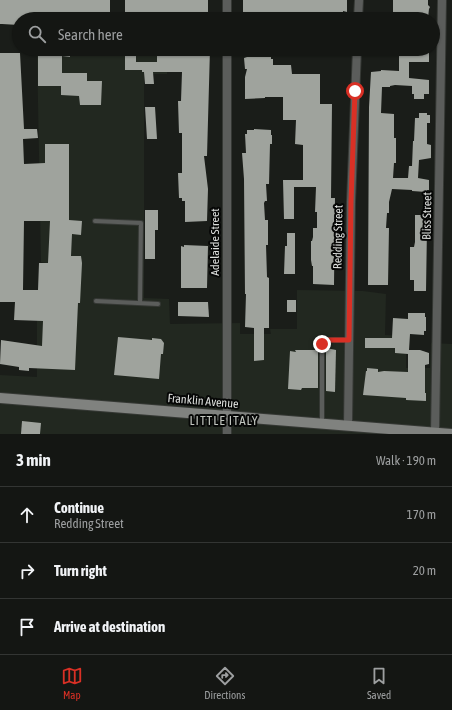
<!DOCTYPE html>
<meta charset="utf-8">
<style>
body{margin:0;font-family:"Asap Condensed",sans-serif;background:#1d1f1c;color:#f1f3f6}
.stop{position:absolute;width:12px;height:12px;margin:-9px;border:3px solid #d93025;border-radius:50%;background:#fff}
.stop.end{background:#d93025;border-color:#fff;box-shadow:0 1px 4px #0008}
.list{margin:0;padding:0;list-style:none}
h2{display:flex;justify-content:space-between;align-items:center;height:52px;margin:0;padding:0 16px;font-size:17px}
h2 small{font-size:13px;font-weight:400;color:#9d9fa0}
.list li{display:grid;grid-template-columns:26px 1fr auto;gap:12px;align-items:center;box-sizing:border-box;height:56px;padding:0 16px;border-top:1px solid #333533}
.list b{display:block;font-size:15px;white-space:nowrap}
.list p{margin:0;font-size:13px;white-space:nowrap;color:#9d9fa0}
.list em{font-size:13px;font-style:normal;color:#9d9fa0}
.icon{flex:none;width:22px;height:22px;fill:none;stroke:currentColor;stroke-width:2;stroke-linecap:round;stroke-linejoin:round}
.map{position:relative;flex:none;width:452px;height:434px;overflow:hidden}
.search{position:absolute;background:#141613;box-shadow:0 1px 3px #0004;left:12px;right:12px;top:12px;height:44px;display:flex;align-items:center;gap:10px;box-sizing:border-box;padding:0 14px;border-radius:22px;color:#9d9fa0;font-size:15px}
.sheet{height:220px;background:#141613}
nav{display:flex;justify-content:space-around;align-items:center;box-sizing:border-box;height:56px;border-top:1px solid #333533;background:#141613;font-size:11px;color:#9d9fa0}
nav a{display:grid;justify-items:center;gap:2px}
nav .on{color:#d93025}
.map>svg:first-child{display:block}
.built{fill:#222820}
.building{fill:#9fa39d;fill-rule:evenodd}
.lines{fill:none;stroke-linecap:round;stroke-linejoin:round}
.lane-casing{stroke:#353834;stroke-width:6}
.street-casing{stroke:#353834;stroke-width:10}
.secondary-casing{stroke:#353834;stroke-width:12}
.lane{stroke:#5b5d5b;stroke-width:4}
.street{stroke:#5b5d5b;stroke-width:8}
.secondary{stroke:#80827f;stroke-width:10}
.route{stroke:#d93025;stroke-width:5}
.labels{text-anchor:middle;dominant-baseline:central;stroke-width:4;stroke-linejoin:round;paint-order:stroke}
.street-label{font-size:12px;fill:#dddfdd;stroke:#060706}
.neighbourhood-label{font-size:13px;letter-spacing:1px;fill:#bfc3bd;stroke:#060706}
</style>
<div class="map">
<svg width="452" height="434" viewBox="0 0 452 434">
<rect width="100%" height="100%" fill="#1a1d19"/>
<path class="built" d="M37,49H167V74H144V298L169,299L170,324L240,323V334H271L270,329H297V290L363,291L386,294L385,335L406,336V368H430L431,343L452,344V434H0V375L37,377V311L51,264L41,262Z"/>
<g class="building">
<path d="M0,0H110V19H19V25L2,24H0Z"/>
<rect x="125" y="0" width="83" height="19"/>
<path d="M243,0H347V12L343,11V19H302V14H286V19H271V16H255V19H243Z"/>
<path d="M393,0H428V5L430,7L429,9L428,18L393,19Z"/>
<path d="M38,49H70V57L62,56V73H87V81H102L101,105H80L79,96L61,95V86H38Z"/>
<path d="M125,49H136V62H157V49H210L207,156H204L208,189L207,221L185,222V201H182V198H179L178,173H182V133H179L178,101H181L182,72H153L154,84H145L144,72H142V70H125Z"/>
<path d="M399,49H429V62H409V78L429,80V94H424V99H414V94H412V86L395,85L390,86V87H382L381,113L394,114V138H396V163H394L393,178H408L409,166H412L413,141H414L415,118H419V113H427V115H430V123H427V144L431,145V158L419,160L418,178L429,180V190H427L426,192L412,191V190L392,189L389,202V213H387L386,228H389L388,285H368L369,107L371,72L381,71V70L399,71Z"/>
<path d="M0,53H20L24,129H37L38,138L23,139L24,164L45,163V144H69V220L82,221L81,235L72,234L71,256H81L82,263L80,303H78L75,370L29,368V371L19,370V367L0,364L1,340L42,346L43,321L14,320L15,302H0ZM24,221H50L48,263H39L38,290H23Z"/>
<path d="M247,57H271V59H273V65H291L292,74H320V104H332L331,198H335L334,285L313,284V266H312L311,260V241H312L313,237V228H317V212H315L316,187H294V219H284L283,180H303V145L295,144L296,120H283V97H265V98L245,99V77L247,69H245L244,58Z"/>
<path d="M145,107H155L157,139H147Z"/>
<path d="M254,129L271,130V135H272V144H270L269,184H266L267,201H265L264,203L265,220H268V245H266L267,277L269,278V328H264V360L254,361V328L245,327L246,294H245L244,179L242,153H246L245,134H247V130H254Z"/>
<path d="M145,210H158V230H155V259H145Z"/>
<path d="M415,215H427V218L430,219V227H427L426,291H414V280H410V247H414L415,242Z"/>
<path d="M287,233H295V274H284L285,246H287Z"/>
<path d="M184,245L208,246L207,288H181V246L184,247Z"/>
<rect x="287" y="300" width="9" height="12"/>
<path d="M178,302H208L209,317L178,316Z"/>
<path d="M408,313H425V317H426V331H424V335L410,334L409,350H420L429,353V364L425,365V393H426V401L406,400V398L363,395L366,371H367V368L378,369V372L384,371L408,372V354L395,353V348H365V338H392L393,318L408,319Z"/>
<path d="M118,337L152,340V338L161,339L164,343L163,354H161L159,379L114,375Z"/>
<path d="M326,348L336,350L335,392L326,391Z"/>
<path d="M295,350H318V388H302L301,390L288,389L290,351L296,352Z"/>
<path d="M22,421L41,423L40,434H21Z"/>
</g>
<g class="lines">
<defs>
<g id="lane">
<path d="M95,221L141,223L140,303"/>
<path d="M96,301L158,304"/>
<path d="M322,423V344L327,340H349"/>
</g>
<g id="street">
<path d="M227,0V19"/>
<path d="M358,19L359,0"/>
<path d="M227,49V434"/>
<path d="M348,425L351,202L357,49"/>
<path d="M435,433L442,0"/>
</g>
<path id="secondary" d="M0,398L452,434"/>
</defs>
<use href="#lane" class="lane-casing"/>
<use href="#street" class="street-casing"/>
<use href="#secondary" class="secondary-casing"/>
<use href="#lane" class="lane"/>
<use href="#street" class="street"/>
<use href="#secondary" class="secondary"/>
</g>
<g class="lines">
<path class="route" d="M322,344L327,340H349L351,202L355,91"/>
</g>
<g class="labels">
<g class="street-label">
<text transform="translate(427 216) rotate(-89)">Bliss Street</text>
<text transform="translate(338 237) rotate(-89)">Redding Street</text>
<text transform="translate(215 242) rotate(-90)">Adelaide Street</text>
<text transform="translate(203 401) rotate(5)">Franklin Avenue</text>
</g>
<g class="neighbourhood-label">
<text x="224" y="420">LITTLE ITALY</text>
</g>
</g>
</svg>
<div class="stop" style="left:355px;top:91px"></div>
<div class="stop end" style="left:322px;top:344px"></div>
<div class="search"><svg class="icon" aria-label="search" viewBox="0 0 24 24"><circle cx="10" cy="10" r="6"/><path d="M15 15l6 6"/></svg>Search here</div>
</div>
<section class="sheet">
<h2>3 min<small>Walk · 190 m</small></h2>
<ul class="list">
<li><svg class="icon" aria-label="ahead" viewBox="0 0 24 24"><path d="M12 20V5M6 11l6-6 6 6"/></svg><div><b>Continue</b><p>Redding Street</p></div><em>170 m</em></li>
<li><svg class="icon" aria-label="right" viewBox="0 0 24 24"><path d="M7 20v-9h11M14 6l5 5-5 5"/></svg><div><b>Turn right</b></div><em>20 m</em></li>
<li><svg class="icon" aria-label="arrive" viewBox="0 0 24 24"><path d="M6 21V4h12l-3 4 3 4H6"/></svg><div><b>Arrive at destination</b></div></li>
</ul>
</section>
<nav>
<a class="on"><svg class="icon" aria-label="map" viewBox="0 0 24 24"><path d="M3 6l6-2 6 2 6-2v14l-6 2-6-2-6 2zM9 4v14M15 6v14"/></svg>Map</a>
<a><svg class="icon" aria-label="directions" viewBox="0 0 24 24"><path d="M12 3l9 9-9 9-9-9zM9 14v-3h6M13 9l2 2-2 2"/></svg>Directions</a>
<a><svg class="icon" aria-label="saved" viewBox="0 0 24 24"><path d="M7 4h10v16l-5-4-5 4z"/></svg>Saved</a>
</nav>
